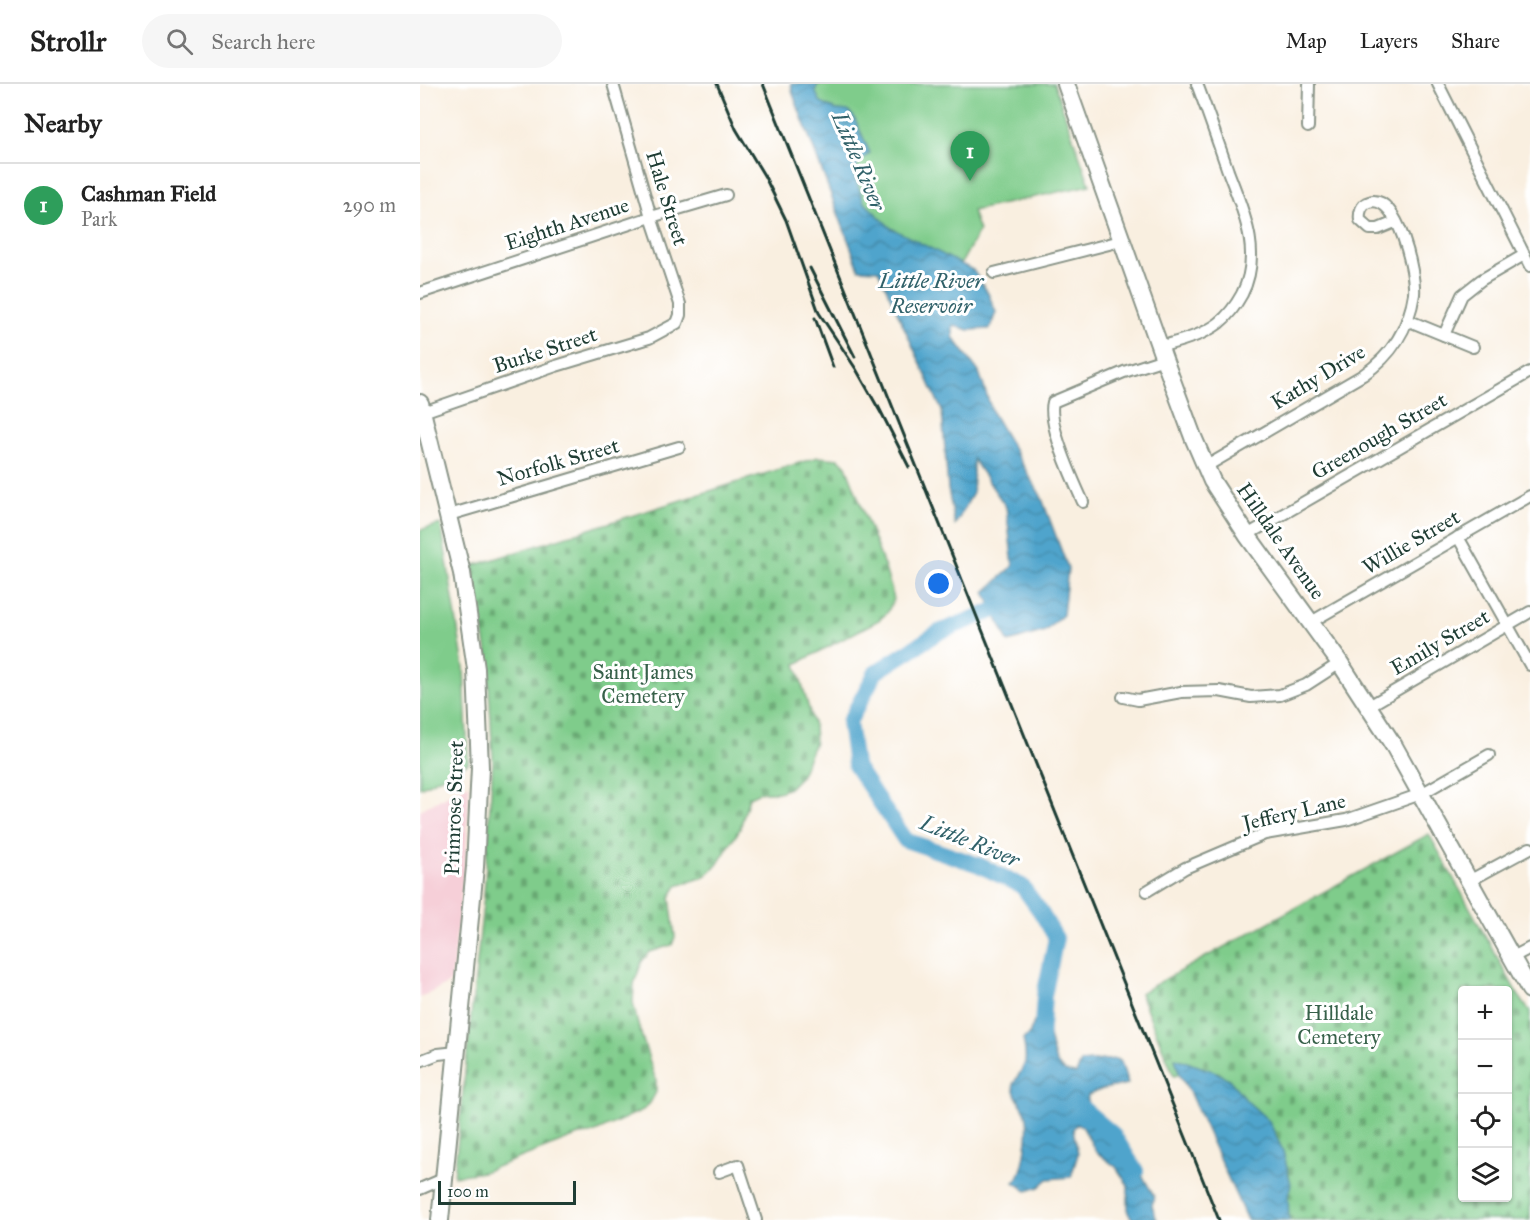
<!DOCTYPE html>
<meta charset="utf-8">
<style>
body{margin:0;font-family:"IM FELL Great Primer",serif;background:#f6f6f6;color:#222}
.controls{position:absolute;right:18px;bottom:18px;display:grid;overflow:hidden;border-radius:6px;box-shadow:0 2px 4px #0004}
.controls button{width:54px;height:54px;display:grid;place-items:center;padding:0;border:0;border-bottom:2px solid #e0e0e0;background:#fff;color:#222;font:30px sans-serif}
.scale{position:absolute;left:18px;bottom:15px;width:138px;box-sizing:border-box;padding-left:6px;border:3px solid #1f3d34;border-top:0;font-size:16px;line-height:21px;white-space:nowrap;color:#1f3d34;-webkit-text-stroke:4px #fff;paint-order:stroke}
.you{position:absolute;left:519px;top:500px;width:21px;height:21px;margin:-15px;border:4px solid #fff;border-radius:50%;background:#1a73e8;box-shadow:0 0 0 9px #1a73e833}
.badge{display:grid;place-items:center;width:39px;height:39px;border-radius:50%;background:#d1495b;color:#fff;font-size:20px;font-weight:700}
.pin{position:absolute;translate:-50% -50px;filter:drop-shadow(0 2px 3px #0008)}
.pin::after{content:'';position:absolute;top:32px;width:21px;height:18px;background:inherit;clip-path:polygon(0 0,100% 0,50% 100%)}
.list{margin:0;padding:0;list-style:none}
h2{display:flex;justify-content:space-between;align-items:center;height:78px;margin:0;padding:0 24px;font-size:26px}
h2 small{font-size:20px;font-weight:400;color:#767676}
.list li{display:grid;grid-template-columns:39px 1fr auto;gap:18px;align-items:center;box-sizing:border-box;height:84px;padding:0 24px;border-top:2px solid #e0e0e0}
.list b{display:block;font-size:22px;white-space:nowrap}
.list p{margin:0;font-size:20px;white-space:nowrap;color:#767676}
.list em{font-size:20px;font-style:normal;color:#767676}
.icon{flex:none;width:33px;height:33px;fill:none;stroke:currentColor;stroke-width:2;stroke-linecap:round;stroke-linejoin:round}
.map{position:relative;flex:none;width:1110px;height:1136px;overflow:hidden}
header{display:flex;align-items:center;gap:36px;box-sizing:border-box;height:84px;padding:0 30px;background:#fff;border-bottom:2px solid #e0e0e0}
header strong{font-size:28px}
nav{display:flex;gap:33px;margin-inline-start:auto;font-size:21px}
.search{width:420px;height:54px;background:#f6f6f6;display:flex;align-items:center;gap:15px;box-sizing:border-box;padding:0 21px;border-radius:33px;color:#767676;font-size:22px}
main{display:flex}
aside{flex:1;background:#fff}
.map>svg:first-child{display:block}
.built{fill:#f6cfd8}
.cemetery{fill:url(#cemetery-stones);stroke:#4f8460;stroke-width:1.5;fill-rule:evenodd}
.green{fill:#7fcc8b;stroke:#4f8460;stroke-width:1.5}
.water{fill:url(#water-waves);stroke:#387080;stroke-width:1.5}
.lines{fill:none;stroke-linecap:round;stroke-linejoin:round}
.river{stroke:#50a4cc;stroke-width:16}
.street-casing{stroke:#8c968a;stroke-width:14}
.secondary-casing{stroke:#8c968a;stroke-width:20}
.street{stroke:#fff;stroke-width:10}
.secondary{stroke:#fff;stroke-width:16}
.rail{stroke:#1f3d34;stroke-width:3}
.labels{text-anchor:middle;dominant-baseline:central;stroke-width:6;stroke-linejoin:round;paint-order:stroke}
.street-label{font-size:21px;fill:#1f3d34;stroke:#fff}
.park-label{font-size:21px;fill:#37614a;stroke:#fff}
.water-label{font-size:22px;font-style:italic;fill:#306169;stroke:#fff}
</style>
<header>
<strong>Strollr</strong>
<div class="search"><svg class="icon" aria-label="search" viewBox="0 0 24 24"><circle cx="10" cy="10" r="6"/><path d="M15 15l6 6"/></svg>Search here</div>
<nav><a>Map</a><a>Layers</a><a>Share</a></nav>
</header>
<main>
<aside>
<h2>Nearby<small></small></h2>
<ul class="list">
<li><span class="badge" style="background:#2e9e5b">1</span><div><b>Cashman Field</b><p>Park</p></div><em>290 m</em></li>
</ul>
</aside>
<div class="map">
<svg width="1110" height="1136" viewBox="0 0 1110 1136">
<defs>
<pattern id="cemetery-stones" width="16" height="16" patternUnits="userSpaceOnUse" patternTransform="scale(1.5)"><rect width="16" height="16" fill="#7fcc8b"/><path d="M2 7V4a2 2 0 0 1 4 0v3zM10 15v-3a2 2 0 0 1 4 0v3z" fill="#67a772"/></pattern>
<pattern id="water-waves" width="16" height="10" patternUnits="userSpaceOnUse" patternTransform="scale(1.5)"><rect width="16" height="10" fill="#50a4cc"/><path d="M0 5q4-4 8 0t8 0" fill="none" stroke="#4287a6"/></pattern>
</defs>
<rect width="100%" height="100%" fill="#fff"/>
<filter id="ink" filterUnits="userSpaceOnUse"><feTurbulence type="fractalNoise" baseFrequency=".0167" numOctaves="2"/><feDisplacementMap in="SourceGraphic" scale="12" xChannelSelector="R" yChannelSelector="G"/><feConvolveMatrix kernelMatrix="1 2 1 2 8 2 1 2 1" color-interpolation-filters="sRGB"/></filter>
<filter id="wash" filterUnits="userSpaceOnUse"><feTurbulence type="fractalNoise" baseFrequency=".008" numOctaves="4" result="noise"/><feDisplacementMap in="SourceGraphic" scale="24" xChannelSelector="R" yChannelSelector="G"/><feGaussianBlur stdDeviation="1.35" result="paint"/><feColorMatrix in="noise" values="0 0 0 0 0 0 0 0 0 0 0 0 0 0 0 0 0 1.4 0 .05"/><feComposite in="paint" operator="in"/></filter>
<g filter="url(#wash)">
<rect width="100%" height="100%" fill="#f9efe0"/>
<path class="built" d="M49,700L46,769L31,898L0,914V726Z"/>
<g class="cemetery">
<path d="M398,373L419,375L426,382L465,484L474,515L467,529L459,536L376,580L394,642L395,658L380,693L369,704L359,708H340L329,713L320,745L297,781L284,793L257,802L250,813L255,853L252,861L230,868L222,877L214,900L213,918L217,937L236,997V1008L230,1019L223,1026L171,1050L159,1051L63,1088L34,1092L64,811L73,676L67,568L52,482Z"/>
<path d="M1009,750L1097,909L1110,928V1136H859L768,988L754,992L720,909ZM1042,906H1088V1114H1042Z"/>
</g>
<g class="green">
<path d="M391,0H634L670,101L552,127L559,147L538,185L506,174L444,124L398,24Z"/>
<path d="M21,440L44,583L48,679L0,704V446Z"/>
</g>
<g class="water">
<path d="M371,0H398L395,7L401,19L416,26L428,27L434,33L450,69L439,78L434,91L444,118L471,144L553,186L568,209L576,228L570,245L549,246L533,241V253L559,288L573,330L621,412L648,484L643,531L625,547L588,558L565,508L593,482L586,423L553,375V409L535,441L528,405L522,327L458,186L439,185L373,10Z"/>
<path d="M623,936C635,954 627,989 656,990L661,978L696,975L701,978L708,1000L683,1005L668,1011C662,1034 699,1059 712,1075C720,1086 727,1100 734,1112L732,1122L737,1136H713L708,1129V1101L696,1083L676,1068L662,1042L657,1040L653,1045L658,1070L651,1093L628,1095L619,1103L607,1107L594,1098C605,1090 610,1044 606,1030C603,1020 593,1013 593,1000C606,980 608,979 603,955L609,951L614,938Z"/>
<path d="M755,974L796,988L809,995L827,1017L849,1037L863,1067L871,1100L868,1112L869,1136H827L768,1005L759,990Z"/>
</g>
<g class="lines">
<g class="river">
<path d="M595,518L519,548L456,588L429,638L435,681L485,756L559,781L602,802L620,827L636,854L624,912L621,958"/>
<path d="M659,1021L693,1050L716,1087"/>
</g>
</g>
</g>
<g filter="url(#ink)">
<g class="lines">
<defs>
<g id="street">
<path d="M1018,0L1110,182"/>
<path d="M888,43L889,0"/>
<path d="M574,189L701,157"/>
<path d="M0,209L231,133L306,111"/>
<path d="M987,236L1053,263"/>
<path d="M1024,251L1042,211L1061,196L1104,171"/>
<path d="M739,263C760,257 782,252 799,239C809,231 816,221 822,210C843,168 823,127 808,87C798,58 788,29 777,0"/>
<path d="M0,329L136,282L229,254L257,239L260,231V220L231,133L193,0"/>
<path d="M785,383L943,291C971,272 989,244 994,210C996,191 978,108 949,118C941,120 939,129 940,136L950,145H958L975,138"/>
<path d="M663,418C653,396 627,340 633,318L704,288L744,275"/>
<path d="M29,431L259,363"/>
<path d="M827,451L1110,288"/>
<path d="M1038,453L1110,581"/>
<path d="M891,538L1110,412"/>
<path d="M703,613L718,616L761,608L799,607L831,613L860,611L886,601L920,579"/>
<path d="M949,622L1110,528"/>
<path d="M1049,797L1110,764"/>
<path d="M727,807L765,784L845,750L926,736L1001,710L1069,671"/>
<path d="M1091,874L1110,864"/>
<path d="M0,977L18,970L37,968"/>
<path d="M299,1088L318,1081L336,1136"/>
<path d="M0,1105L23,1095"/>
</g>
<g id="secondary">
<path d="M646,0L744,275L773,353L792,397L827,451L920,579L974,662L1110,906"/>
<path d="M0,319L42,489L56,585L60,684L55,783L20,1136"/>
</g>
</defs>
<use href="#street" class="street-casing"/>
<use href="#secondary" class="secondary-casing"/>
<use href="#street" class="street"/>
<use href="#secondary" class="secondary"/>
<g class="rail">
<path d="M297,0L316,45L345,93L366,136L399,229L436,285L461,329"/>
<path d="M343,0L799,1136"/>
<path d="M390,184L435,273"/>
<path d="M395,234L413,283"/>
<path d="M458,322L489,383"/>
</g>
</g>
</g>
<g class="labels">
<g class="street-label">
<text transform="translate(247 114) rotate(73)">Hale Street</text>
<text transform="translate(147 140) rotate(-18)">Eighth Avenue</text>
<text transform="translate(125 266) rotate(-18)">Burke Street</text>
<text transform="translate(898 293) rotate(-31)">Kathy Drive</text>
<text transform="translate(959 352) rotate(-30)">Greenough Street</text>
<text transform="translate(138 378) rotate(-16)">Norfolk Street</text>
<text transform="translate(861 457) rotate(55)">Hilldale Avenue</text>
<text transform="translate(991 458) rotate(-30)">Willie Street</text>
<text transform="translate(1020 558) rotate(-30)">Emily Street</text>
<text transform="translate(34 724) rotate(-88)">Primrose Street</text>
<text transform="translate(874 728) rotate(-13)">Jeffery Lane</text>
</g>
<g class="park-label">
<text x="223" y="588">Saint James<tspan x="223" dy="24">Cemetery</tspan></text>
<text x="919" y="929">Hilldale<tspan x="919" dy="24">Cemetery</tspan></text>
</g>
<g class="water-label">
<text transform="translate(439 77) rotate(67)">Little River</text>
<text x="511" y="196">Little River<tspan x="511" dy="25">Reservoir</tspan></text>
<text transform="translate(550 757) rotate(22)">Little River</text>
</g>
</g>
</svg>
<div class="controls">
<button>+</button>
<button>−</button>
<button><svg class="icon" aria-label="locate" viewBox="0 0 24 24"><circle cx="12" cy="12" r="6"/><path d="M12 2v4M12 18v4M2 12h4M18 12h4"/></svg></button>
<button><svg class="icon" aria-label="layers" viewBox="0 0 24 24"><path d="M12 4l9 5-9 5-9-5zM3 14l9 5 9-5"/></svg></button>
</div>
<div class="scale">100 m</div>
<div class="you"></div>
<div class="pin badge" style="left:550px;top:97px;background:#2e9e5b">1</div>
</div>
</main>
